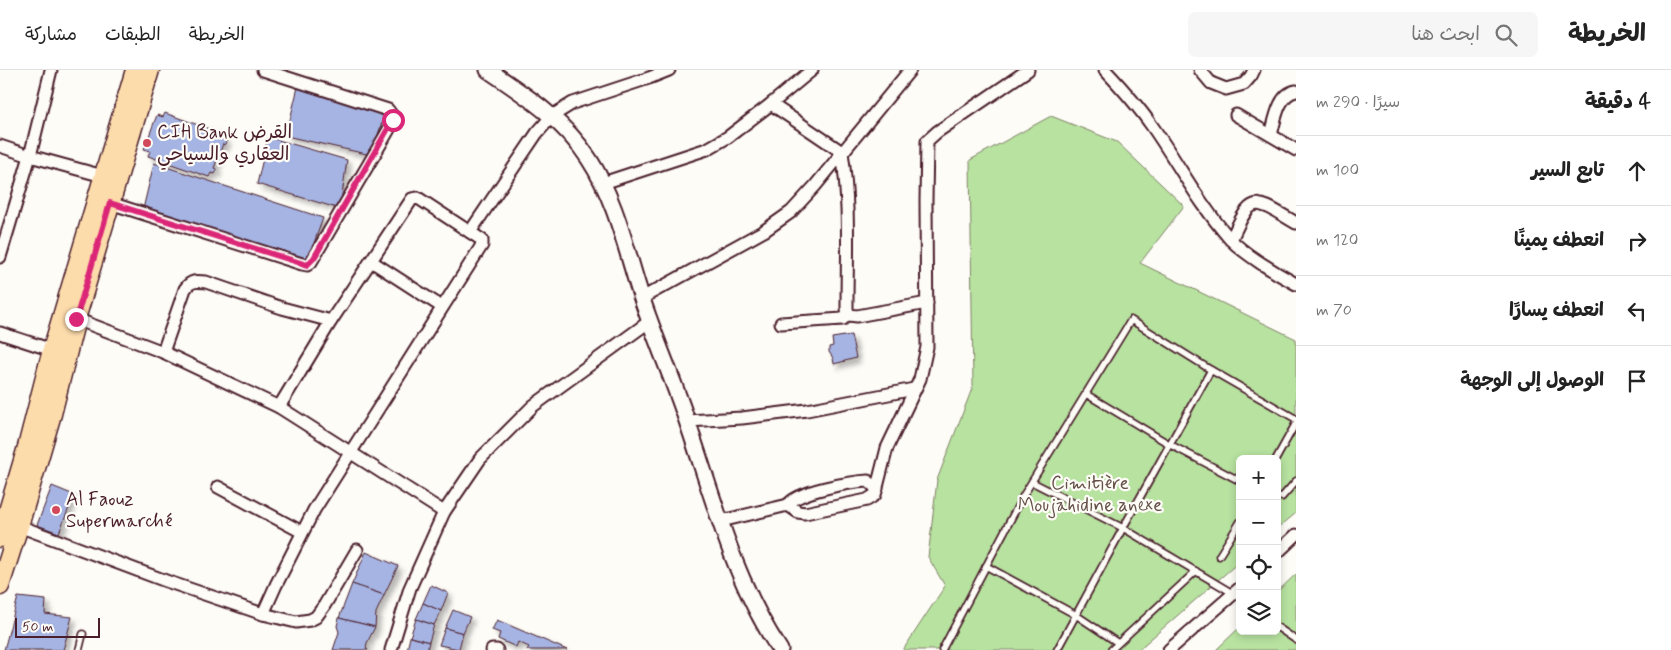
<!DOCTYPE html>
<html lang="ar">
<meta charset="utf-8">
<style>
body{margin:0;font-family:Mynerve,"Playpen Sans Arabic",sans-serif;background:#f6f6f6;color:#222;direction:rtl}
.controls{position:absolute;right:15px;bottom:15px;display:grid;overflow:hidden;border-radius:8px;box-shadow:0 2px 8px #0003}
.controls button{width:45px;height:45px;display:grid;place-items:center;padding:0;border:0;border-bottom:1px solid #e0e0e0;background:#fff;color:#222;font:25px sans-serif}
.scale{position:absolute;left:15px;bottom:12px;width:85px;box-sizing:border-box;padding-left:5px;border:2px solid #4a1f2b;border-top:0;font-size:14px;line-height:18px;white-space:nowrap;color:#4a1f2b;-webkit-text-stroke:4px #fdfcf7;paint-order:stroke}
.stop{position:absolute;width:15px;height:15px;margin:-11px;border:4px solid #db2777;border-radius:50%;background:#fff}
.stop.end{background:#db2777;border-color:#fff;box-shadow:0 1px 5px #0008}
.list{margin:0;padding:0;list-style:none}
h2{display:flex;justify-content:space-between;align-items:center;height:65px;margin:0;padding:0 20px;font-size:21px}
h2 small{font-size:16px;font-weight:400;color:#767676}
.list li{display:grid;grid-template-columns:32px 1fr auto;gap:15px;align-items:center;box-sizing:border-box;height:70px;padding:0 20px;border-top:1px solid #e0e0e0}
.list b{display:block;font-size:19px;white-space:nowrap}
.list em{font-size:16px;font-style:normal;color:#767676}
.icon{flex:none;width:28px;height:28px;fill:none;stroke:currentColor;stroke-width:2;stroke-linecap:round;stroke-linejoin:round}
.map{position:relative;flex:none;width:1296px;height:580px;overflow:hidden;direction:ltr}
header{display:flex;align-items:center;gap:30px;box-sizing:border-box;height:70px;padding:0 25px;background:#fff;border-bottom:1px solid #e0e0e0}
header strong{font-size:24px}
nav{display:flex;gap:28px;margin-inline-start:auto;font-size:18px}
.search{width:350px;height:45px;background:#f6f6f6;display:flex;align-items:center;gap:12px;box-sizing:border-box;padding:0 18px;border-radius:8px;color:#767676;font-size:19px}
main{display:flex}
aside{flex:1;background:#fff}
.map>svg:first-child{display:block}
.green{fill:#b7e2a0;stroke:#808066}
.building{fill:#a6b4e3;stroke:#4a1f2b;filter:url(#shadow)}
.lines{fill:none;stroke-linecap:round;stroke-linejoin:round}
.lane-casing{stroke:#4a1f2b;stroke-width:9}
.street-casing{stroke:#4a1f2b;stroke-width:15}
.secondary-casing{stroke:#4a1f2b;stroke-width:19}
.primary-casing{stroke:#4a1f2b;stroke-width:21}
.lane{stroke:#fdfcf7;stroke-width:5.5}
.street{stroke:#fdfcf7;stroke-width:11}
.secondary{stroke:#fdfcf7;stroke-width:15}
.primary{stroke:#fddcac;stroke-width:18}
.route{stroke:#db2777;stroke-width:6}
.poi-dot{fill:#d1495b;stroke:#fdfcf7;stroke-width:2}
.labels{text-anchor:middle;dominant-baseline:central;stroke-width:4.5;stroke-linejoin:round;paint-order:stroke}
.poi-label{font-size:19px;fill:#4a1f2b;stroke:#fdfcf7;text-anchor:start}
.park-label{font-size:19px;fill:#655048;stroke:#fdfcf7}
</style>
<header>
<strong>الخريطة</strong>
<div class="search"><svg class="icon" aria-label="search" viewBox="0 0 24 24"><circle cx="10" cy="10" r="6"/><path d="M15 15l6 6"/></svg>ابحث هنا</div>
<nav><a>الخريطة</a><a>الطبقات</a><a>مشاركة</a></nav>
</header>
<main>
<aside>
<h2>4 دقيقة<small>سيرًا · 290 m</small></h2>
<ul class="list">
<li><svg class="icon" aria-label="ahead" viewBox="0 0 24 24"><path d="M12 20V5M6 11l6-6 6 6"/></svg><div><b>تابع السير</b></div><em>100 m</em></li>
<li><svg class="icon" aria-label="right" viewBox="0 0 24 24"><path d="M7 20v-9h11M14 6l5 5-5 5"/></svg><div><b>انعطف يمينًا</b></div><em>120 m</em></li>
<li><svg class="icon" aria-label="left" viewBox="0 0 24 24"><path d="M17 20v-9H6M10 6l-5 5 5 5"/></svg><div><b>انعطف يسارًا</b></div><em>70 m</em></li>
<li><svg class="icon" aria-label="arrive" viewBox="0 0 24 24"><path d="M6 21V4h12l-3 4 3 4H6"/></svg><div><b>الوصول إلى الوجهة</b></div></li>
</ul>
</aside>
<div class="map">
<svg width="1296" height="580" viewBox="0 0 1296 580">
<defs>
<filter id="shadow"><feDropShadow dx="4.5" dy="4.5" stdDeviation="2.5" flood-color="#0004"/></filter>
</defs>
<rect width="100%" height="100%" fill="#fdfcf7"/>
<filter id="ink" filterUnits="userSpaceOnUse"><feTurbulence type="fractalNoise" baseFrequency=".02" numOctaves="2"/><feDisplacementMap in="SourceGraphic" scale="10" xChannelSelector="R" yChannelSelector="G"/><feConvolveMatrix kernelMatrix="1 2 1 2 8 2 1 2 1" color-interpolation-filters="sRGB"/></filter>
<g filter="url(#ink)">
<g class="green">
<path d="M1051,46L1117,72L1184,136L1140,193L1296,269V443L1277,459V389H1240V491L1138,580H903L945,516L928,487L937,410L973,316L970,90Z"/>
<path d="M1296,504V580H1216L1240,557V561H1277V522Z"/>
</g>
<g class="building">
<path d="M298,17L385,44L371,85L286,66Z"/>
<path d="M165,43L223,64L222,69L227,70L225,75L223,74L214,98L217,99L215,104L211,103L209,107L148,86L150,81L144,79L157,45L163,47Z"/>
<path d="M268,67L347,90L340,139L257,114Z"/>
<path d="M154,93L323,148L308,190L143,139Z"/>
<path d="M851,265L856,288L834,294L833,288L829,282V277L833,276L832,268Z"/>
<path d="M52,416L74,425L59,463L37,455Z"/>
<path d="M366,482L398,496L384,525L352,514Z"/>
<path d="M352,514L384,525L376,543L375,557L339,548Z"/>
<path d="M431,515L448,523L441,541L423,533Z"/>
<path d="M18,527L46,530L45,544L72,547L63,580H4Z"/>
<path d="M423,533L441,541L434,555L416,549Z"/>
<path d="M453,540L470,547L463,563L445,558Z"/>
<path d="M339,548L375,557L367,573L366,578L368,580H333L339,562L337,556Z"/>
<path d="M416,549L434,555L429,572L410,567Z"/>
<path d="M497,550L567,580H527L529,577L518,572L516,577L498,569L500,563L492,560Z"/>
<path d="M445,558L463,563L459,579L439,575Z"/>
<path d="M410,567L429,572L427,580H407Z"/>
</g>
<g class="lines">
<defs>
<g id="lane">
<path d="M1211,300L1296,349"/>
<path d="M1086,324L1169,374L1240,411"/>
<path d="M1276,389L1296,353"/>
<path d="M1277,426L1282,427L1296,411"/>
<path d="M1219,486L1240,452"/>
<path d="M986,496L1076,545L1118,573"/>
<path d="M1277,557L1296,570"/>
<path d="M79,580L83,564"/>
<path d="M942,580L1023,426L1131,250L1211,300L1123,458L1032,412"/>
<path d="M1057,580L1123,458L1234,524"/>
<path d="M1111,580L1196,501"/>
</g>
<g id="street">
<path d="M1105,0C1122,18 1138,36 1152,56C1178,93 1199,134 1230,169C1244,184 1277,204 1296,214"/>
<path d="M1200,0L1211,13L1226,19L1244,14L1251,6L1254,0"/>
<path d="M771,34L842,82C850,134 847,187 847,239L849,245L857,246L927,233"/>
<path d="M1236,45L1296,80"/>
<path d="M1271,65C1275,51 1278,24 1296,21"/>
<path d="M0,76L30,86L103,106"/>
<path d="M603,113L707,79L728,67L771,34L812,0"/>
<path d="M110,133L302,194L307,195L311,192L384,68L392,54L393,47L388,40L263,0"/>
<path d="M470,162L537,63L552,46L573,33L649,8L669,0"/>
<path d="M1231,170C1252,123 1254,128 1296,153"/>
<path d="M0,187L30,86L51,0"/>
<path d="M371,191L442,237"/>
<path d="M642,228L764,161L791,142L815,116L910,0"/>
<path d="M76,249L163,282L279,337L444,442"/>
<path d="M781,253L843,249L848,243"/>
<path d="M0,263L52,280"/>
<path d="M163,282L185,219C191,210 197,211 206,212L282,238L331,251"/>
<path d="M687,351L742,348L807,340L914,319"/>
<path d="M218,417L302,462"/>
<path d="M788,435C797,421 851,412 868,411L877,419"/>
<path d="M721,451L788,435L798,442L805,443L867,430L875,425L887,378L920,309L927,277L926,131L927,71L937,62L1028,0"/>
<path d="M19,456L166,511L263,544L296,552L310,550L316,547L324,536L357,480"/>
<path d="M1277,483L1296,465"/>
<path d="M263,544L276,515L314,440L482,175V170L418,128L412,129L331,251L279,337"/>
<path d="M391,580L410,518L444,442L480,389L533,336L650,251"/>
<path d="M492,580H497"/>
<path d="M1169,580L1240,518"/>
</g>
<path id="secondary" d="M488,0C525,25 565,51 589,89C616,130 626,180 641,226C655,269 674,311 688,354C714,430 735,513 780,580"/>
<g id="primary">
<path d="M0,468L27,377L52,280L135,0"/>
<path d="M0,516L19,456L52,344L76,249L150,0"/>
</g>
</defs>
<use href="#lane" class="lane-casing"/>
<use href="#street" class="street-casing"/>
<use href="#secondary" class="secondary-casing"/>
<use href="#primary" class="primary-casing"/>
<use href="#lane" class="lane"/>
<use href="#street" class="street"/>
<use href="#secondary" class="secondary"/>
<use href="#primary" class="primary"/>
</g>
</g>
<g class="lines" filter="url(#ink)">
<path class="route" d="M76,249L110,133L307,195L314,188L393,50"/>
</g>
<g class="poi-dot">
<circle cx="147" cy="73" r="5"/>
<circle cx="56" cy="440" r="5"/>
</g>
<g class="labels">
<g class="poi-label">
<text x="157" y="62">CIH Bank القرض<tspan x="157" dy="22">العقاري والسياحي</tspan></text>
<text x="66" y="429">Al Faouz<tspan x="66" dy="22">Supermarché</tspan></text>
</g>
<g class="park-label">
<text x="1090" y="413">Cimitière<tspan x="1090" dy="22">Moujahidine anexe</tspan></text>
</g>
</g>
</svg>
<div class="controls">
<button>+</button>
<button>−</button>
<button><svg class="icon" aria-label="locate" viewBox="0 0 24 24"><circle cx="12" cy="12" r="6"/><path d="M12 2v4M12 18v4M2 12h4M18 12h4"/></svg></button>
<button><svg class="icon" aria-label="layers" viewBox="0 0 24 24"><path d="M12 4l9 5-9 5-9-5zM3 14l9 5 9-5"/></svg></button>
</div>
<div class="scale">50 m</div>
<div class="stop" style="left:393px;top:50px"></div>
<div class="stop end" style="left:76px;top:249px"></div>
</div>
</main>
